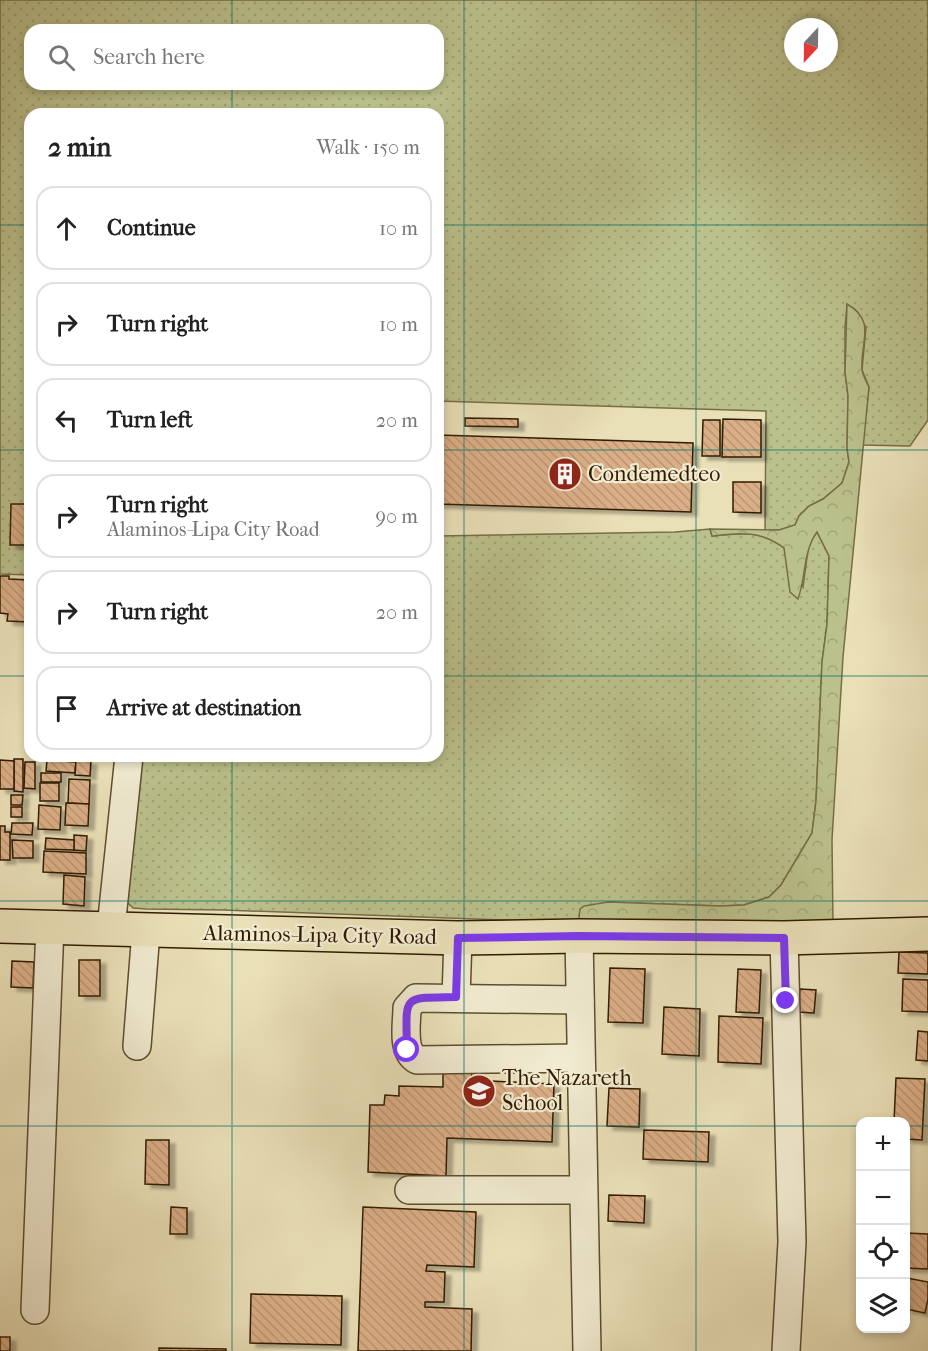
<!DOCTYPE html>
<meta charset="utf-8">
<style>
body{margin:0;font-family:"IM FELL French Canon",serif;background:#f2f2f2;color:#222}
.controls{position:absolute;right:18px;bottom:18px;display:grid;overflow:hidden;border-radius:12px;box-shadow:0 3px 9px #0003}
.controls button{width:54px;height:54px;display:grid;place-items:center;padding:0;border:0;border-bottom:2px solid #e0e0e0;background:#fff;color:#222;font:30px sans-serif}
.compass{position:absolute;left:784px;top:18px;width:54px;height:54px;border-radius:50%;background:#fff;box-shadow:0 3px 9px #0003;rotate:202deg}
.stop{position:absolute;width:18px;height:18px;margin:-14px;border:4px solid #7c3aed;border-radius:50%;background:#fff}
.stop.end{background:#7c3aed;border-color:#fff;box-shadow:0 2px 6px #0008}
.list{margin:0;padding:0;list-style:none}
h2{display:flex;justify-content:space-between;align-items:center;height:78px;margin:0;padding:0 24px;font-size:26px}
h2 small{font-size:20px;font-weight:400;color:#767676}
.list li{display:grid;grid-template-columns:39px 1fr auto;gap:18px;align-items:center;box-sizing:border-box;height:84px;margin:0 12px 12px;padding:0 12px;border:2px solid #e0e0e0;border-radius:18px}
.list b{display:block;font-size:22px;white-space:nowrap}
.list p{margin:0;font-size:20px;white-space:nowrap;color:#767676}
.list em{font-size:20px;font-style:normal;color:#767676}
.icon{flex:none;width:33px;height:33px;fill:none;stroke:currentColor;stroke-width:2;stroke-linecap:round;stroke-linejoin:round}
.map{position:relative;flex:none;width:928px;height:1351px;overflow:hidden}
.search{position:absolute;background:#fff;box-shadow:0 3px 9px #0003;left:24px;top:24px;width:420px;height:66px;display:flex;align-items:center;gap:15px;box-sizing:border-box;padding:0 21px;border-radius:18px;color:#767676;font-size:22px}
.panel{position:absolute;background:#fff;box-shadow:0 3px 9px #0003;left:24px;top:108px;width:420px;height:654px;border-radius:18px}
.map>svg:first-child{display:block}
.green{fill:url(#green-dots);stroke:#766e46;stroke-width:1.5;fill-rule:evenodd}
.forest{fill:url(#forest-crowns);stroke:#766e46;stroke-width:1.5}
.building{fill:url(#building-back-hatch);stroke:#311b00;stroke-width:1.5;filter:url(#shadow)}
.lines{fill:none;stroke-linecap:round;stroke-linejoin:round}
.minor-casing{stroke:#5f4c2e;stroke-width:30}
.major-casing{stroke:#311b00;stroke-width:36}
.minor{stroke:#f1ebd1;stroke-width:27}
.major{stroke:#eae0b8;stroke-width:33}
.route{stroke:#7c3aed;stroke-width:8}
.grid{fill:none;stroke:#0f766e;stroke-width:1.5;stroke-opacity:0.55}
.labels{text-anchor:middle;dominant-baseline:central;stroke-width:4.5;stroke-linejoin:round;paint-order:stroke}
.poi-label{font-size:22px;fill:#311b00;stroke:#f1ebd1;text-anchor:start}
.street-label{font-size:22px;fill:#311b00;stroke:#f1ebd1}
</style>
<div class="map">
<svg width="928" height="1351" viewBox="0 0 928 1351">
<defs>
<pattern id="green-dots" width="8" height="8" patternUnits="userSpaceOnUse" patternTransform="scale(1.5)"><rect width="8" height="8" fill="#bbc18c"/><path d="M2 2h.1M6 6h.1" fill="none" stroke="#a1a577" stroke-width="1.8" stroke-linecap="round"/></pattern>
<pattern id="forest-crowns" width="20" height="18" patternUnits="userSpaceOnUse" patternTransform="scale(1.5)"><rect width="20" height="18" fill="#bbc18c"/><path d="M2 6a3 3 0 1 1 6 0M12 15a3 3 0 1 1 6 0" fill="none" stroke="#a1a577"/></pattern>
<pattern id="building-back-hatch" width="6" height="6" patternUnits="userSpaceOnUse" patternTransform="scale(1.5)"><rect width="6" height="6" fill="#daae86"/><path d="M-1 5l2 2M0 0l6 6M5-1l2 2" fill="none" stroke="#bc9572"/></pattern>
<filter id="shadow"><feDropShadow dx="6" dy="4" stdDeviation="1.5" flood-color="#0004"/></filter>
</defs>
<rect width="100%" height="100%" fill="#eae0b8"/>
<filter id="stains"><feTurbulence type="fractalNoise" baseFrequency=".00333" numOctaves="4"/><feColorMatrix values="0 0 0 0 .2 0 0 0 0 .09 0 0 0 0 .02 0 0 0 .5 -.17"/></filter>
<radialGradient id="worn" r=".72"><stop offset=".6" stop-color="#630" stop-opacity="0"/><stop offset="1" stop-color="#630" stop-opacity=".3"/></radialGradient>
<g class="green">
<path d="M0,0H928V420L910,446L862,445L869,387L862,370L866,327L847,305L845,327V372L848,396L847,448L849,462L842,483L823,499L809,506L799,516L795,525L780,530H765L766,411L438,401V114H30V575L0,574ZM793,27H829V63H793ZM30,30H438V84H30Z"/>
<path d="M710,529L712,536C734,534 768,528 784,548C793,558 797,575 803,587L809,543L817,532L829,556L827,624L822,662L816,801L812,833L781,885L769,897L744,905L720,906L608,902L583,923L223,910L147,909L133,908L126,901L139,756H438V536L675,532Z"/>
</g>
<path class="forest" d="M847,304C877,321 860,342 862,369C862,374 866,381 869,387L843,657L832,840L833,924L583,923L579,918L580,909L584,906L608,902L720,906L744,905L769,897L781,885L812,833L816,801L822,662L827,624L829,556L817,532C803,551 806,577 798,599L790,592L784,548C760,530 740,533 712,536L710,529L779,530L795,525L799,516L809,506L823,499L842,483L849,462L847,448L848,396L845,372Z"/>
<g class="building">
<path d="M465,418L518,419V427L465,426Z"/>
<path d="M723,419L761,420V457H722Z"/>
<path d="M703,420H720V456H702Z"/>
<path d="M438,435L693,443L691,512L438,504Z"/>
<path d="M733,482H761V513L733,512Z"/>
<path d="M11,504H30V545H10Z"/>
<path d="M0,576H9V579L30,580V622L7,621L8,614L0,613Z"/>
<path d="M14,759H23V792L14,791Z"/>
<path d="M0,760L14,761V789H0Z"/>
<path d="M47,760L76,762L75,773L46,771Z"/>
<path d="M76,760L91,761L90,776L75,775Z"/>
<path d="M25,762H35V789L24,788Z"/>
<rect x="41" y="773" width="20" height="9"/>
<path d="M69,779L90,780L89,804L68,803Z"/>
<rect x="40" y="783" width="19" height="18"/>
<path d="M11,795H23L22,805H11Z"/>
<path d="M66,803L89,804L88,826L65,825Z"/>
<path d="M39,805L61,807L60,830L38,829Z"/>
<rect x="11" y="807" width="11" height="10"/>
<path d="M12,823H33L32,835L11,834Z"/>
<path d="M0,826H5V832H10V860H0Z"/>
<path d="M74,835L87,836L86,851L74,850Z"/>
<path d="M46,838L74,840V850L45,849Z"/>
<path d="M12,840L33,841V858H13Z"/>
<path d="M44,851L86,853V874L43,872Z"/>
<path d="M64,875L85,877L84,906L63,904Z"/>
<path d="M899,952L928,953V974L898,973Z"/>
<rect x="79" y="960" width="21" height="36"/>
<path d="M12,961L34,962L33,988L11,987Z"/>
<path d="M610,968L645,969L643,1023L608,1022Z"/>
<path d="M738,969L761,970L759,1013L736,1012Z"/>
<path d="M903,979L928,980V1012L902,1011Z"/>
<path d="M800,989L816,990L814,1013L798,1012Z"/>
<path d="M664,1007L700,1009L699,1056L662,1054Z"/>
<path d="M719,1016L763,1018L761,1064L718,1062Z"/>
<path d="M918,1031L928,1032V1061L916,1060Z"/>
<path d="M443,1071L472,1072L471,1080L554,1084L552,1142L447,1138L446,1176L368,1172L370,1105H384L385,1095L399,1096V1086L443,1087Z"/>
<path d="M896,1078L925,1079L922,1140L906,1139V1122H894Z"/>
<path d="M609,1088L640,1089L639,1127L607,1126Z"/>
<path d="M644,1130L709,1132L708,1162L643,1159Z"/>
<path d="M146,1140H169V1185L145,1184Z"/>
<path d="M609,1195L645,1196L644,1223L608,1221Z"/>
<path d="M171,1207L187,1208V1234H170Z"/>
<path d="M363,1207L476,1212L474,1267L427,1265L426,1271L445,1272L444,1302H425V1307L472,1309L471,1351H358Z"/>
<path d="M906,1233L928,1234V1269L906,1268Z"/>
<path d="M907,1278L928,1282V1299L925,1313L906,1309Z"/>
<path d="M251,1294L342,1296L341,1345L250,1343Z"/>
<rect x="0" y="1337" width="10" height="14"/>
<path d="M159,1348L226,1349V1351H159Z"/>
</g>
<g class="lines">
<defs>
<g id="minor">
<path d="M111,928L129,756"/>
<path d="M579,936L587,1351"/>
<path d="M784,938L792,1242L786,1351"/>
<path d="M456,997L458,938"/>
<path d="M580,1000L416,998L407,1008C407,1024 401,1051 417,1060L580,1058"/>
<path d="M137,1046L146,931"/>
<path d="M409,1190H583"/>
<path d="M35,1310L50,926"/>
</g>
<path id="major" d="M0,926L458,938L579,936L784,938L928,934"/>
</defs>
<use href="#minor" class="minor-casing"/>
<use href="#major" class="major-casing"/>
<use href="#minor" class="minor"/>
<use href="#major" class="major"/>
</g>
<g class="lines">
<path class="route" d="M407,1050C406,994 401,998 456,997L458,938L579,936L784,938L786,1001"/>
</g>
<path class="grid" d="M232,0V30M464,0V1351M696,0V1351M232,84V114M0,225H30M438,225H928M0,450H30M438,450H928M0,676H30M438,676H928M232,756V1351M0,901H928M0,1126H860M906,1126H928"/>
<defs>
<symbol id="building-disc" viewBox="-11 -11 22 22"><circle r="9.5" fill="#8f2418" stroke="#f1ebd1"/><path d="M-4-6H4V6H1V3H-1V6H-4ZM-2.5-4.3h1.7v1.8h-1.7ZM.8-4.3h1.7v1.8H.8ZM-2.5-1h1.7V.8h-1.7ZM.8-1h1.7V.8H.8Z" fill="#fff"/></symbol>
<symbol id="school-disc" viewBox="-11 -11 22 22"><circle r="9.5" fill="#8f2418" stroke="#f1ebd1"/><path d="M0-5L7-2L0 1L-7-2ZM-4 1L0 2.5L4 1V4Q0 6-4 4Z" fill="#fff"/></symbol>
</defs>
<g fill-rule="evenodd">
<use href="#building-disc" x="546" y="455" width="38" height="38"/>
<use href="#school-disc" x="460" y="1072" width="38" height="38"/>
</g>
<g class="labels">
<g class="poi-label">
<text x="588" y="474">Condemedteo</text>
<text x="502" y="1078">The Nazareth<tspan x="502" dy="25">School</tspan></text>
</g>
<g class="street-label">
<text transform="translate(320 935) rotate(1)">Alaminos-Lipa City Road</text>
</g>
</g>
<rect width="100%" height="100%" filter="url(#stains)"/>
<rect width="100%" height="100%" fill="url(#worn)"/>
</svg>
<div class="controls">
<button>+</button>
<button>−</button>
<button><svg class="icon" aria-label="locate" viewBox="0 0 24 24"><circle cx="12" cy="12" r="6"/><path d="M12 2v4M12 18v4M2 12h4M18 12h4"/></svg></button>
<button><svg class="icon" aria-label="layers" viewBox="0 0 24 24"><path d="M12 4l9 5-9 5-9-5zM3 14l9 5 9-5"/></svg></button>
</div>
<svg class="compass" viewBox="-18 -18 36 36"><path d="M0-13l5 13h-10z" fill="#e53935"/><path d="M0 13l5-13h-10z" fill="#767676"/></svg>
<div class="stop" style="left:407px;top:1050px"></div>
<div class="stop end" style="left:786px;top:1001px"></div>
<div class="search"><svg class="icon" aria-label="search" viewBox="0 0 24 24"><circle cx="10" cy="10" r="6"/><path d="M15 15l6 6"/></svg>Search here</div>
<section class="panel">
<h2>2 min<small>Walk · 150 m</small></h2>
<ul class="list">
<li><svg class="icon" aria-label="ahead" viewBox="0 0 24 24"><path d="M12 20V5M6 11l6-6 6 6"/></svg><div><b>Continue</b></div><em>10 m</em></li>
<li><svg class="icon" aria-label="right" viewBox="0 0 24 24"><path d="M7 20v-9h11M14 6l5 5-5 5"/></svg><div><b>Turn right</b></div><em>10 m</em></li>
<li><svg class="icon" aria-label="left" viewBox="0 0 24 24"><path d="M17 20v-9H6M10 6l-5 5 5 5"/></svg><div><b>Turn left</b></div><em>20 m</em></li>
<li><svg class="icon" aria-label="right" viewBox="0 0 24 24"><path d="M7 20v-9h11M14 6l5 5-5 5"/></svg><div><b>Turn right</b><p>Alaminos-Lipa City Road</p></div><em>90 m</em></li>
<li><svg class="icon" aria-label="right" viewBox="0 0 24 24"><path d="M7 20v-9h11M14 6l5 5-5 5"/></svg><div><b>Turn right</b></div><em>20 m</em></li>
<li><svg class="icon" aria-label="arrive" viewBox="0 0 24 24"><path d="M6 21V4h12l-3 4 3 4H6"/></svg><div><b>Arrive at destination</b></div></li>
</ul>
</section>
</div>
